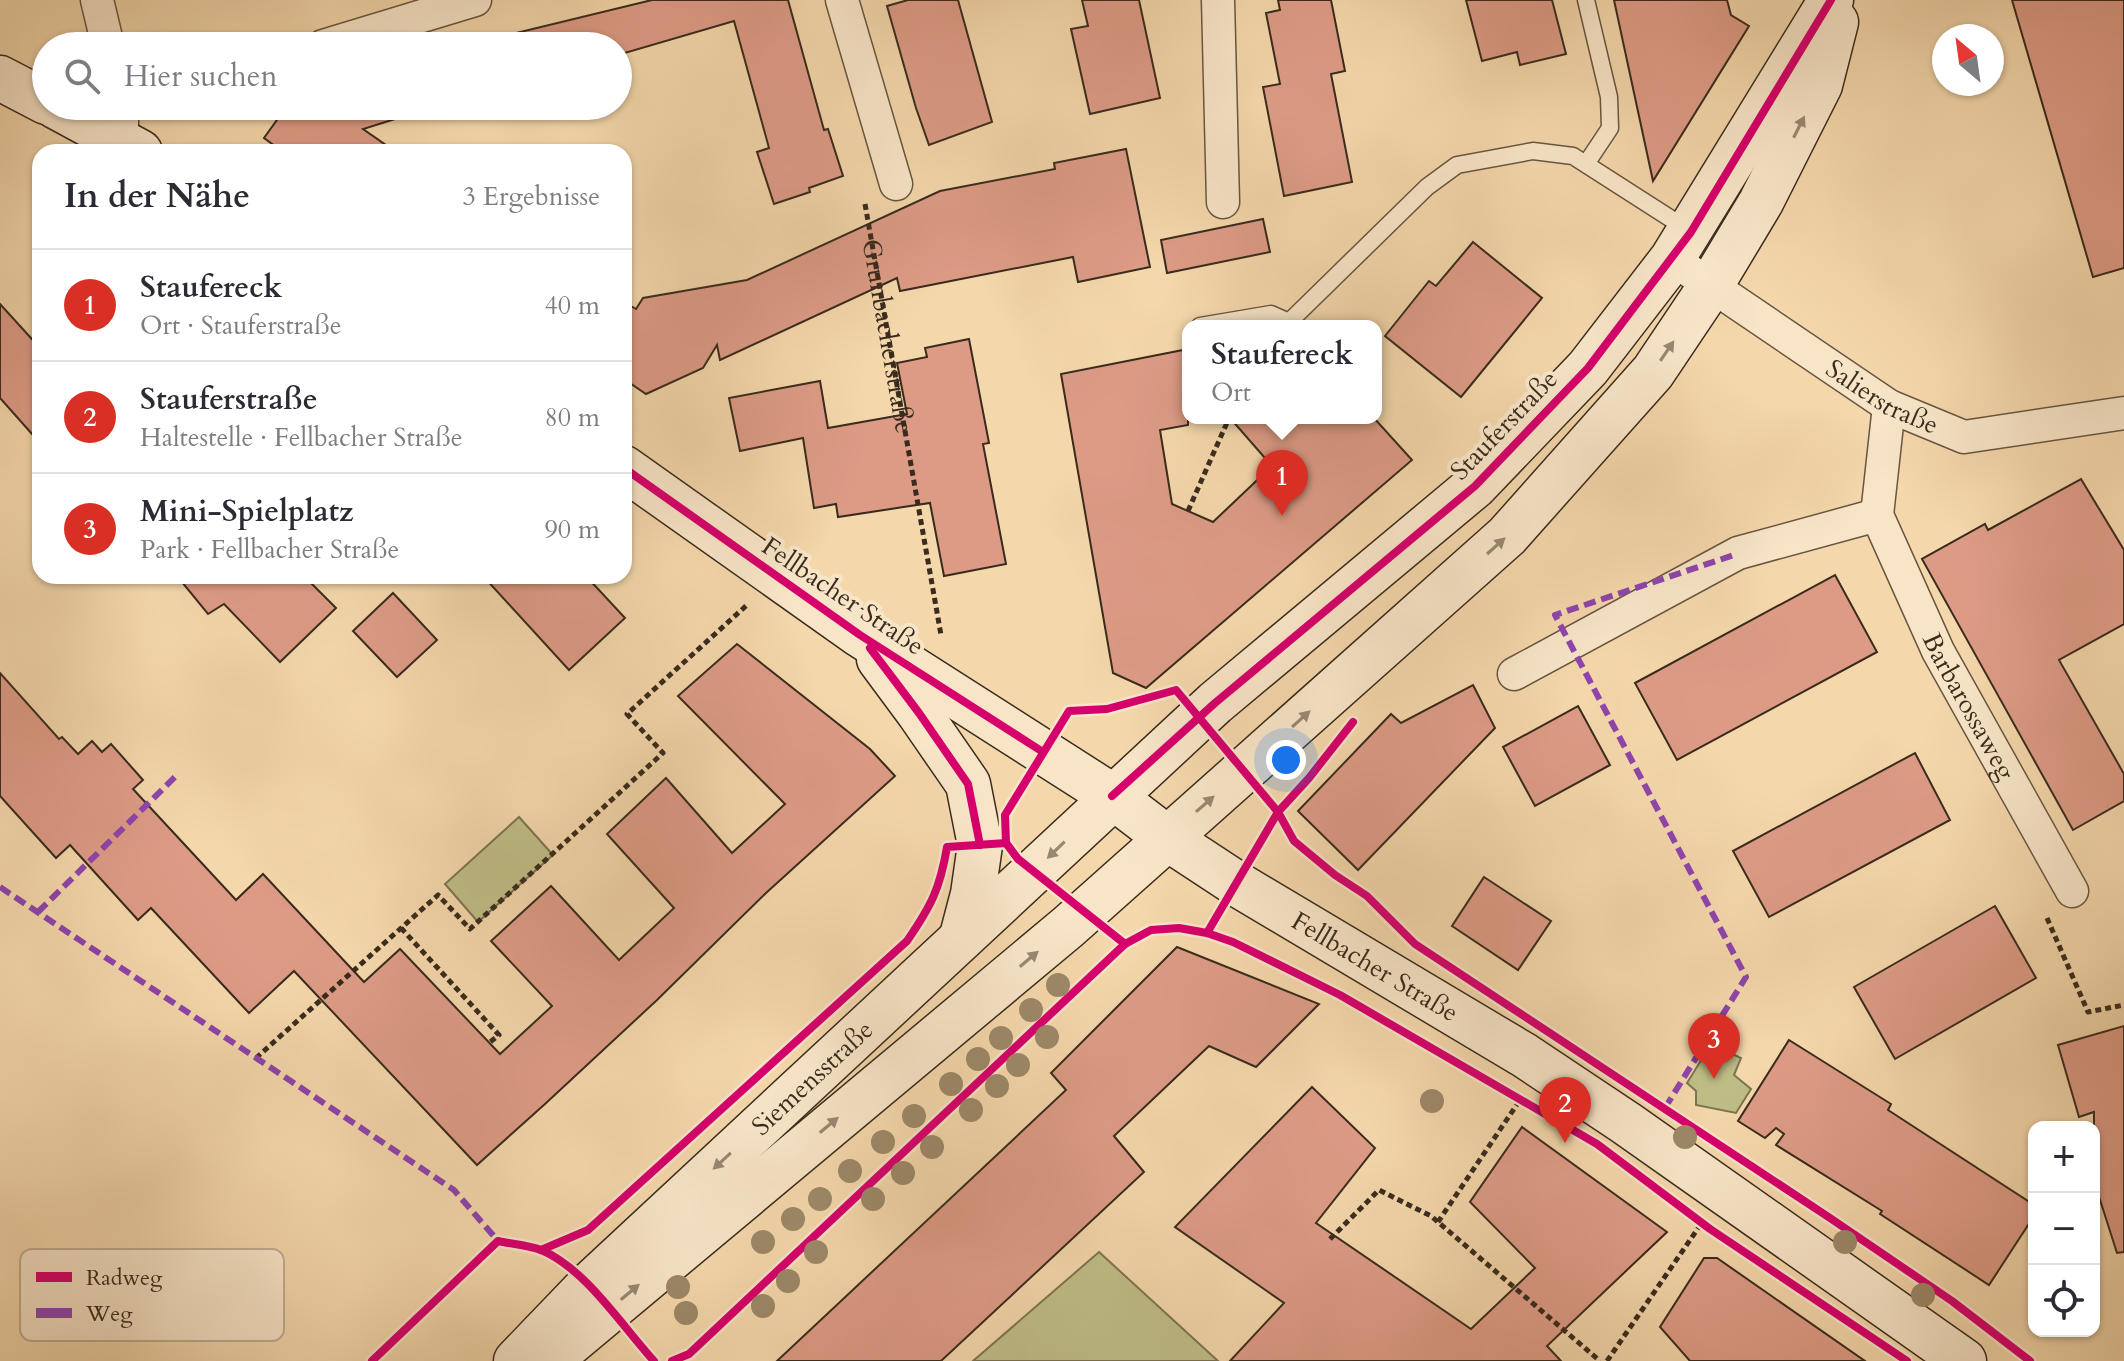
<!DOCTYPE html>
<html lang="de">
<meta charset="utf-8">
<style>
body{margin:0;font-family:Cardo,serif;background:#f2f2f3;color:#2b2b33}
.controls{position:absolute;right:24px;bottom:24px;display:grid;overflow:hidden;border-radius:16px;box-shadow:0 2px 6px #0004}
.controls button{width:72px;height:72px;display:grid;place-items:center;padding:0;border:0;border-bottom:2px solid #e1e1e2;background:#fff;color:#2b2b33;font:40px sans-serif}
.compass{position:absolute;left:1932px;top:24px;width:72px;height:72px;border-radius:50%;background:#fff;box-shadow:0 2px 6px #0004;rotate:331deg}
.you{position:absolute;left:1286px;top:760px;width:28px;height:28px;margin:-20px;border:6px solid #fff;border-radius:50%;background:#1a73e8;box-shadow:0 0 0 12px #1a73e833}
.badge{display:grid;place-items:center;width:52px;height:52px;border-radius:50%;background:#d93025;color:#fff;font-size:26px;font-weight:700}
.pin{position:absolute;translate:-50% -66px;filter:drop-shadow(0 2px 4px #0008)}
.pin::after{content:'';position:absolute;top:42px;width:28px;height:24px;background:inherit;clip-path:polygon(0 0,100% 0,50% 100%)}
.popup{position:absolute;left:1182px;top:320px;width:200px;height:104px;box-sizing:border-box;display:grid;place-content:center;border-radius:16px;background:#fff;filter:drop-shadow(0 2px 6px #0005);font-size:26px;white-space:nowrap;color:#7c7c81}
.popup b{font-size:30px;color:#2b2b33}
.popup::after{content:'';position:absolute;left:50%;top:100%;margin-left:-16px;border:16px solid transparent;border-top-color:#fff}
.list{margin:0;padding:0;list-style:none}
h2{display:flex;justify-content:space-between;align-items:center;height:104px;margin:0;padding:0 32px;font-size:34px}
h2 small{font-size:26px;font-weight:400;color:#7c7c81}
.list li{display:grid;grid-template-columns:52px 1fr auto;gap:24px;align-items:center;box-sizing:border-box;height:112px;padding:0 32px;border-top:2px solid #e1e1e2}
.list b{display:block;font-size:30px;white-space:nowrap}
.list p{margin:0;font-size:26px;white-space:nowrap;color:#7c7c81}
.list em{font-size:26px;font-style:normal;color:#7c7c81}
.icon{flex:none;width:44px;height:44px;fill:none;stroke:currentColor;stroke-width:2;stroke-linecap:round;stroke-linejoin:round}
.map{position:relative;flex:none;width:2124px;height:1361px;overflow:hidden}
.search{position:absolute;background:#fff;box-shadow:0 2px 6px #0004;left:32px;top:32px;width:600px;height:88px;display:flex;align-items:center;gap:20px;box-sizing:border-box;padding:0 28px;border-radius:44px;color:#7c7c81;font-size:30px}
.panel{position:absolute;background:#fff;box-shadow:0 2px 6px #0004;left:32px;top:144px;width:600px;height:440px;border-radius:24px}
.map>svg:first-child{display:block}
.green{fill:#bfbd86;stroke:#7c7452;stroke-width:2}
.building{fill:#dd9b86;stroke:#392b1d;stroke-width:2}
.lines{fill:none;stroke-linecap:round;stroke-linejoin:round}
.lane-casing{stroke:#685640;stroke-width:19}
.street-casing{stroke:#685640;stroke-width:35}
.secondary-casing{stroke:#392b1d;stroke-width:47}
.path{stroke:#392b1d;stroke-width:5;stroke-dasharray:6 4;stroke-linecap:butt}
.lane{stroke:#f8e5c8;stroke-width:16}
.street{stroke:#f8e5c8;stroke-width:32}
.secondary{stroke:#f8e5c8;stroke-width:44}
.quiet{stroke:#8e44ad;stroke-width:6;stroke-dasharray:12 6;stroke-linecap:butt}
.cycleway-casing{stroke:#f8e5c8;stroke-width:13}
.cycleway{stroke:#d6006c;stroke-width:8}
.tree{fill:#9c8868}
.oneway{fill:#988872}
.labels{text-anchor:middle;dominant-baseline:central;stroke-width:8;stroke-linejoin:round;paint-order:stroke}
.street-label{font-size:26px;fill:#392b1d;stroke:#f8e5c8}
.key{fill:#f8e5c8;stroke:#bfad95;stroke-width:2}
.key-label{font-size:22px;fill:#392b1d}
</style>
<div class="map">
<svg width="2124" height="1361" viewBox="0 0 2124 1361">
<rect width="100%" height="100%" fill="#f4d7ab"/>
<filter id="stains"><feTurbulence type="fractalNoise" baseFrequency=".0025" numOctaves="4"/><feColorMatrix values="0 0 0 0 .2 0 0 0 0 .09 0 0 0 0 .02 0 0 0 .5 -.17"/></filter>
<radialGradient id="worn" r=".72"><stop offset=".6" stop-color="#630" stop-opacity="0"/><stop offset="1" stop-color="#630" stop-opacity=".3"/></radialGradient>
<g class="green">
<path d="M519,817L553,855L478,922L445,884Z"/>
<path d="M1711,1044L1741,1058L1734,1075L1751,1089L1736,1113L1696,1105V1091L1687,1083Z"/>
<path d="M1099,1252L1218,1361H973Z"/>
</g>
<g class="building">
<path d="M652,0H788L824,130L828,129L843,176L809,188L810,192L774,204L757,152L769,148L734,21L618,55V46H514L512,34Z"/>
<path d="M908,0H958L992,122L929,145L916,108L887,6Z"/>
<path d="M1082,0H1139L1160,98L1090,114L1071,29L1088,26Z"/>
<path d="M1278,0H1331L1345,71L1331,74L1352,182L1284,196L1263,87L1280,84L1266,13L1280,10Z"/>
<path d="M1466,0H1552L1566,54L1520,65L1517,52L1482,61Z"/>
<path d="M1614,0H1727L1731,15L1749,26L1653,181Z"/>
<path d="M2012,0H2124V268L2093,277Z"/>
<path d="M287,106H410L411,114L363,129L396,152H283L264,138Z"/>
<path d="M1126,149L1150,267L1078,282L1073,257L900,291L897,278L720,360L717,345L703,368L646,394L624,379V302L636,309L643,298L747,280L940,191L1055,169L1054,163Z"/>
<path d="M1263,219L1270,252L1167,273L1161,240Z"/>
<path d="M1473,242L1542,298L1461,397L1385,336L1429,281L1436,286Z"/>
<path d="M0,304L40,348V443L0,398Z"/>
<path d="M969,339L989,443L983,444L1006,564L944,576L930,503L838,517L836,504L814,508L803,438L740,451L729,398L820,381L828,428L907,414L897,363L927,357L925,348Z"/>
<path d="M1188,349V425L1160,430L1172,504L1213,522L1272,466L1230,418H1374L1412,460L1146,688L1113,673L1061,374Z"/>
<path d="M2081,479L2124,550V624L2059,660L2124,774V801L2073,830L1922,559L1985,524L1988,530Z"/>
<path d="M1835,575L1877,652L1677,760L1635,683Z"/>
<path d="M177,576H304L336,608L280,662L224,604L208,614Z"/>
<path d="M483,576H586L625,618L569,670Z"/>
<path d="M393,593L437,640L397,677L353,631Z"/>
<path d="M737,644L870,749L895,776L766,893L657,1000L545,1104L477,1165L294,971L249,1013L151,908L138,920L70,845L56,858L0,796V673L59,739L62,737L78,754L92,741L102,752L111,744L143,780L133,789L236,900L263,874L364,982L400,949L500,1054L552,1006L491,941L551,886L619,960L674,908L607,834L666,778L732,853L785,804L678,696Z"/>
<path d="M1473,685L1495,728L1358,870L1298,811L1391,714L1401,723Z"/>
<path d="M1578,706L1610,765L1535,806L1503,747Z"/>
<path d="M1915,753L1950,820L1769,917L1733,851Z"/>
<path d="M1484,877L1551,921L1518,970L1452,926Z"/>
<path d="M1995,906L2036,978L1895,1059L1854,987Z"/>
<path d="M1177,947L1319,1004L1256,1067L1209,1046L1114,1136L1144,1172L941,1361H777L1066,1090L1051,1073Z"/>
<path d="M2124,1026V1252L2117,1253L2094,1181V1112L2079,1117L2058,1045Z"/>
<path d="M1789,1040L1891,1104L1888,1110L2034,1205V1216L1989,1285L1880,1214L1882,1211L1776,1145L1784,1134L1776,1128L1765,1138L1738,1121Z"/>
<path d="M1312,1087L1375,1148L1316,1223L1471,1329L1535,1268L1470,1202L1522,1127L1667,1232L1547,1346L1561,1361H1230L1284,1303L1175,1227Z"/>
<path d="M1704,1258H1717L1865,1361H1690L1660,1327Z"/>
</g>
<g class="lines">
<defs>
<g id="lane">
<path d="M1586,0L1609,97L1610,128L1586,164"/>
<path d="M1200,326L1271,314L1289,322L1427,187L1457,165L1533,151L1573,156L1690,231"/>
</g>
<g id="street">
<path d="M97,0L108,46"/>
<path d="M842,0L896,184"/>
<path d="M1218,0L1223,202"/>
<path d="M323,46L475,0"/>
<path d="M122,141V106"/>
<path id="s2" d="M1672,259L1889,406L1964,437L2124,413"/>
<path id="s3" d="M1889,406L1877,515L1938,651L2072,891"/>
<path d="M1514,674L1738,553L1877,515"/>
</g>
<g id="secondary">
<path d="M0,78L46,102"/>
<path d="M55,106L140,152"/>
<path id="s4" d="M624,468L860,635L1112,796L1167,838L1237,884L1524,1055L1626,1123L1964,1361"/>
<path d="M879,659L919,713L968,784L980,845L973,894L962,936"/>
<path d="M557,1354L1068,927L1507,536L1653,372L1710,287L1761,202L1820,85L1836,22"/>
<path id="s5" d="M516,1361L589,1285L1215,703L1475,486L1588,368L1672,259L1831,0"/>
</g>
</defs>
<use href="#lane" class="lane-casing"/>
<use href="#street" class="street-casing"/>
<use href="#secondary" class="secondary-casing"/>
<g class="path">
<path id="s1" d="M865,204L941,635"/>
<path d="M1188,511L1229,418"/>
<path d="M2047,918L2088,1012L2124,1005"/>
<path d="M401,928L499,1035L489,1043"/>
<path d="M256,1058L438,895L470,929L663,753L627,714L747,605"/>
<path d="M1438,1222L1520,1100"/>
<path d="M1330,1239L1379,1190L1431,1216L1600,1361"/>
<path d="M1607,1361L1701,1224"/>
</g>
<use href="#lane" class="lane"/>
<use href="#street" class="street"/>
<use href="#secondary" class="secondary"/>
<g class="quiet">
<path d="M0,887L454,1190L498,1241L505,1243"/>
<path d="M38,912L175,777"/>
<path d="M1665,1108L1746,977L1555,615L1734,555"/>
</g>
<defs>
<g id="cycleway">
<path d="M624,468L860,635L1043,752"/>
<path d="M870,648L919,713L968,784L980,845"/>
<path d="M1112,796L1215,703L1475,486L1588,368L1691,232L1831,0"/>
<path d="M1207,933L1278,812L1309,778L1353,722"/>
<path d="M541,1250L588,1230L907,941C931,906 940,889 947,847L1006,843"/>
<path d="M372,1361L498,1241C511,1244 528,1245 541,1250C585,1268 622,1326 654,1361"/>
<path d="M672,1361L689,1354L1125,944"/>
<path d="M1907,1361L1710,1229L1597,1144L1340,995L1233,942L1207,933L1179,928L1151,930L1125,944L1018,859L1006,843L1005,815L1069,711L1107,709L1176,690L1278,812L1294,841L1335,875L1367,896L1415,944L1830,1218L1952,1301L2030,1361"/>
</g>
</defs>
<use href="#cycleway" class="cycleway-casing"/>
<use href="#cycleway" class="cycleway"/>
</g>
<g class="tree">
<circle cx="1058" cy="985" r="12"/>
<circle cx="1031" cy="1010" r="12"/>
<circle cx="1047" cy="1037" r="12"/>
<circle cx="1001" cy="1038" r="12"/>
<circle cx="978" cy="1059" r="12"/>
<circle cx="1018" cy="1065" r="12"/>
<circle cx="951" cy="1084" r="12"/>
<circle cx="997" cy="1086" r="12"/>
<circle cx="1432" cy="1101" r="12"/>
<circle cx="971" cy="1110" r="12"/>
<circle cx="914" cy="1116" r="12"/>
<circle cx="1685" cy="1137" r="12"/>
<circle cx="883" cy="1142" r="12"/>
<circle cx="932" cy="1147" r="12"/>
<circle cx="850" cy="1171" r="12"/>
<circle cx="903" cy="1173" r="12"/>
<circle cx="820" cy="1199" r="12"/>
<circle cx="873" cy="1199" r="12"/>
<circle cx="793" cy="1219" r="12"/>
<circle cx="763" cy="1242" r="12"/>
<circle cx="1845" cy="1242" r="12"/>
<circle cx="816" cy="1252" r="12"/>
<circle cx="788" cy="1281" r="12"/>
<circle cx="678" cy="1287" r="12"/>
<circle cx="1923" cy="1295" r="12"/>
<circle cx="763" cy="1306" r="12"/>
<circle cx="686" cy="1313" r="12"/>
</g>
<defs><path id="oneway-solid" d="M-6-.8H1V-3.2L6.5 0L1 3.2V.8H-6Z" transform="scale(2)"/></defs>
<g class="oneway">
<use href="#oneway-solid" transform="translate(1799 127) rotate(-63)"/>
<use href="#oneway-solid" transform="translate(1667 351) rotate(-56)"/>
<use href="#oneway-solid" transform="translate(1496 546) rotate(-42)"/>
<use href="#oneway-solid" transform="translate(1301 719) rotate(-42)"/>
<use href="#oneway-solid" transform="translate(1205 804) rotate(-41)"/>
<use href="#oneway-solid" transform="translate(1056 850) rotate(136)"/>
<use href="#oneway-solid" transform="translate(1029 959) rotate(-40)"/>
<use href="#oneway-solid" transform="translate(829 1125) rotate(-40)"/>
<use href="#oneway-solid" transform="translate(722 1161) rotate(137)"/>
<use href="#oneway-solid" transform="translate(630 1292) rotate(-40)"/>
</g>
<g class="labels">
<g class="street-label">
<text stroke="none"><textPath href="#s1" startOffset="134">Grunbacherstraße</textPath></text>
<text stroke="none"><textPath href="#s2" startOffset="252">Salierstraße</textPath></text>
<text transform="translate(1504 425) rotate(-46)">Stauferstraße</text>
<text transform="translate(843 596) rotate(34)">Fellbacher Straße</text>
<text stroke="none"><textPath href="#s3" startOffset="322">Barbarossaweg</textPath></text>
<text stroke="none"><textPath href="#s4" startOffset="902">Fellbacher Straße</textPath></text>
<text stroke="none"><textPath href="#s5" startOffset="410">Siemensstraße</textPath></text>
</g>
</g>
<rect x="20" y="1249" width="264" height="92" rx="12" class="key"/>
<rect x="36" y="1272" width="36" height="10" fill="#d6006c"/>
<rect x="36" y="1308" width="36" height="10" fill="#8e44ad"/>
<g class="key-label">
<text x="86" y="1285">Radweg</text>
<text x="86" y="1321">Weg</text>
</g>
<rect width="100%" height="100%" filter="url(#stains)"/>
<rect width="100%" height="100%" fill="url(#worn)"/>
</svg>
<div class="controls">
<button>+</button>
<button>−</button>
<button><svg class="icon" aria-label="locate" viewBox="0 0 24 24"><circle cx="12" cy="12" r="6"/><path d="M12 2v4M12 18v4M2 12h4M18 12h4"/></svg></button>
</div>
<svg class="compass" viewBox="-18 -18 36 36"><path d="M0-13l5 13h-10z" fill="#e53935"/><path d="M0 13l5-13h-10z" fill="#7c7c81"/></svg>
<div class="you"></div>
<div class="pin badge" style="left:1282px;top:516px">1</div>
<div class="popup"><b>Staufereck</b>Ort</div>
<div class="pin badge" style="left:1565px;top:1143px">2</div>
<div class="pin badge" style="left:1714px;top:1079px">3</div>
<div class="search"><svg class="icon" aria-label="search" viewBox="0 0 24 24"><circle cx="10" cy="10" r="6"/><path d="M15 15l6 6"/></svg>Hier suchen</div>
<section class="panel">
<h2>In der Nähe<small>3 Ergebnisse</small></h2>
<ul class="list">
<li><span class="badge">1</span><div><b>Staufereck</b><p>Ort · Stauferstraße</p></div><em>40 m</em></li>
<li><span class="badge">2</span><div><b>Stauferstraße</b><p>Haltestelle · Fellbacher Straße</p></div><em>80 m</em></li>
<li><span class="badge">3</span><div><b>Mini-Spielplatz</b><p>Park · Fellbacher Straße</p></div><em>90 m</em></li>
</ul>
</section>
</div>
